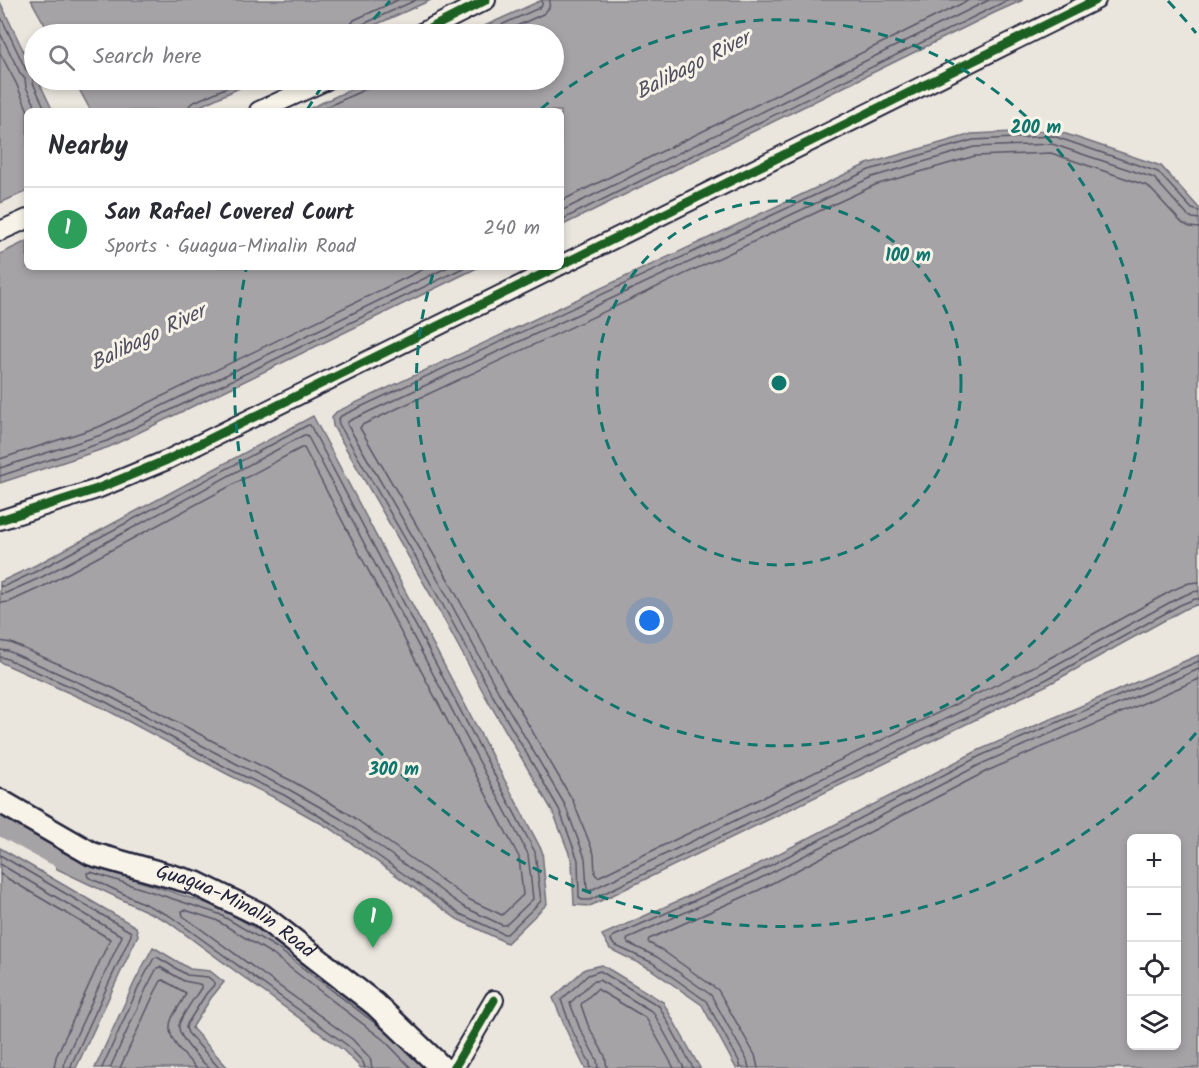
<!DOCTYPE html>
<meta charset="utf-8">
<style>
body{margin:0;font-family:Kalam,sans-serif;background:#f2f2f3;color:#2b2b33}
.controls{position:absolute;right:18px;bottom:18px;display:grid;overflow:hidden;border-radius:9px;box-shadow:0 3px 9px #0003}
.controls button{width:54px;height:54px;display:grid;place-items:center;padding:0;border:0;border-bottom:2px solid #e1e1e2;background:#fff;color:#2b2b33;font:30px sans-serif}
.you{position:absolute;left:650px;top:621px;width:21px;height:21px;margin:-15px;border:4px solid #fff;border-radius:50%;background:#1a73e8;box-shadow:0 0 0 9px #1a73e833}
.badge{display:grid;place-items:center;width:39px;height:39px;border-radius:50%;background:#b45309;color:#fff;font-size:20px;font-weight:700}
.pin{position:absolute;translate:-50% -50px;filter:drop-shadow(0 2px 3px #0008)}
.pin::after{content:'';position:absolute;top:32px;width:21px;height:18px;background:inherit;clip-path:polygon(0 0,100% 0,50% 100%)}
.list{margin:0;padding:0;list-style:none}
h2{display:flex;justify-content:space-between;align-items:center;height:78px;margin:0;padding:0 24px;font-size:26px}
h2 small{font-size:20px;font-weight:400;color:#7c7c81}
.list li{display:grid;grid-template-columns:39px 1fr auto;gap:18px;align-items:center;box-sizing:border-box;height:84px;padding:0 24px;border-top:2px solid #e1e1e2}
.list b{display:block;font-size:22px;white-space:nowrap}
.list p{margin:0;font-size:20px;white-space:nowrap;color:#7c7c81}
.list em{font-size:20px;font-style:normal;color:#7c7c81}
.icon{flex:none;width:33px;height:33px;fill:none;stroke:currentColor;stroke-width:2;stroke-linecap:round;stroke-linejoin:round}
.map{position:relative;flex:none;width:1199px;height:1068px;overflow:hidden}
.search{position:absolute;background:#fff;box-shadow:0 3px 9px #0003;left:24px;top:24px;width:540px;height:66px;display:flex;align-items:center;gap:15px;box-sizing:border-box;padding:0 21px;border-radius:33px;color:#7c7c81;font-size:22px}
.panel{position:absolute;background:#fff;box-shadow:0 3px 9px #0003;left:24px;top:108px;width:540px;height:162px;border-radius:9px}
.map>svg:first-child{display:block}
.water{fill:#a6a3a6;stroke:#716f7b;stroke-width:1.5;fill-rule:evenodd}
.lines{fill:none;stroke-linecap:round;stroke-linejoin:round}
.shore{stroke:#575666;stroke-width:1.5}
.river{stroke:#a6a3a6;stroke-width:22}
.minor-casing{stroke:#22223b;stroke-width:22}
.major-casing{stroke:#22223b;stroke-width:27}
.minor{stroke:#f7f3e8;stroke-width:18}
.major{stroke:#f7f3e8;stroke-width:22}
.cycleway-casing{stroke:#f7f3e8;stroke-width:13}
.cycleway{stroke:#1b5e20;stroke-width:9}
.ring{fill:none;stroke:#0f766e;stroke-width:3;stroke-dasharray:10 8}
.labels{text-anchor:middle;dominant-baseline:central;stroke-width:6;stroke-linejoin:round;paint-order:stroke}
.street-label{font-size:20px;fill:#22223b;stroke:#f7f3e8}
.water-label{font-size:21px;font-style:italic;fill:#504f60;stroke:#f7f3e8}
.centre{fill:#0f766e;stroke:#f7f3e8;stroke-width:3}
.ring-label{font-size:18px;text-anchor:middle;font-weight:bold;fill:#0f766e;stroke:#f7f3e8;stroke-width:6;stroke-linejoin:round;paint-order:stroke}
</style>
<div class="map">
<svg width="1199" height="1068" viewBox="0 0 1199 1068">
<rect width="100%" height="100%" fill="#eae6de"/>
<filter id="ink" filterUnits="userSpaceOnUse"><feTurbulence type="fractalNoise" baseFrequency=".0167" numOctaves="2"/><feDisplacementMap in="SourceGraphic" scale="12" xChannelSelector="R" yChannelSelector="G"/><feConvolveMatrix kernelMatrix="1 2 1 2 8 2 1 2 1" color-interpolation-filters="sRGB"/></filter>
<g filter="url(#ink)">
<g class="water">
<path d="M31,0H431L355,34H50Z"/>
<path d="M542,0H1023L994,13L561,226V111H304L371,80H554V34H467Z"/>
<path d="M0,2L34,73V80H38L53,111H27V191L0,203Z"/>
<path d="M74,80H257L189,111H91Z"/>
<path d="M1054,130L1161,166L1199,208V604L1183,610L1049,684L590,906L574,905L572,861L553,812L487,699L429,592L333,426L332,418L336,412L867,164L972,134Z"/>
<path d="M27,241V267H479L109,447L0,483V254Z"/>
<path d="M313,416L542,851L547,904L507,943L457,919L333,830L281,801L229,775L103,708L0,662V582L36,565Z"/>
<path d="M1199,655V1068H736L702,1005L649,968L610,949L602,935L749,869L977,751ZM1132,838H1176V1046H1132Z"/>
<path d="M44,842L87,864L221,908L280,943L395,1031L429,1068H361L343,1050L167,921L57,869Z"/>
<path d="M0,848L136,927L138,935L76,1068H0Z"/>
<path d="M153,947L190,969L210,971L224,982L211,998L192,1028L228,1068H95L135,981Z"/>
<path d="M602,965L663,1002L700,1068H585L568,1034L553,998L585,969Z"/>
</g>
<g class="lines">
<g class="shore">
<path d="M0,15L26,70L33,75V83L46,111"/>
<path d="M0,33L20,73L25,79L26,87L38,111"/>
<path d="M347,34L349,27L354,20L398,0"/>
<path d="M355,34V30L359,26L416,0"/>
<path d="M481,34L539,8L542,5V0"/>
<path d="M499,34L543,14L549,8L550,0"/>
<path d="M0,53L16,83L28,111"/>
<path d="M188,111L189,106L192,103L243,80"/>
<path d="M318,111L368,88L371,84L372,80"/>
<path d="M561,201L969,0"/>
<path d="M561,211L989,0"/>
<path d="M1199,211L1192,209L1158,172L1053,136L973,140L869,170L341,416L338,420L339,424L434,589L493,696L559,809L578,860L579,897L582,900H590L1047,679L1180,605L1195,599H1199"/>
<path d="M1199,219L1193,218L1188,216L1154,178L1052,144L974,147L872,177L349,421L347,424L441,585L499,693L565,805L585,858L587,889L589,891L1043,672L1176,599L1192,592L1199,591"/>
<path d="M561,220L1008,0"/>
<path d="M1199,228L1190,227L1182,223L1148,186L1051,153L975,156L875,185L362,425L360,428L449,581L507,688L573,801L594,854L595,874L598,877L1039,664L1173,590L1189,583L1199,582"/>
<path d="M0,459L101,426L428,267"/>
<path d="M0,468L104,434L448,267"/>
<path d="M0,476L107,441L465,267"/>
<path d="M0,586H5L39,570L308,425H310L535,852L541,901L507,934H504L460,914L336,826L284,795L231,770L106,702L5,658L0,657"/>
<path d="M0,594L6,593L42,577L304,435H307L528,854L533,899L506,925H502L464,907L341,819L288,789L235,763L109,696L8,651L0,650"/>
<path d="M0,603L9,602L46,585L301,448H304L519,857L523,895L502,915L468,899L346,812L292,781L239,755L113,688L11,643L0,641"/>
<path d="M0,855L131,932V935L72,1063L71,1068"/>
<path d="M0,864L122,936L65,1060L64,1068"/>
<path d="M0,874L110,939L56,1057L54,1068"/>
<path d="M102,1068L140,984L154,958L157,957L187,975L208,977L214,982V985L206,994L187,1024L186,1028L188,1033L219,1068"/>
<path d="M110,1068L147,987L157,968L160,967L184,981L199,984L201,985V988C196,996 180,1017 179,1025C177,1037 200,1060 209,1068"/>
<path d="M120,1068L155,992L161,981L163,980L186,993C183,1002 176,1009 172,1018C163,1038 185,1055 196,1068"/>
<path d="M365,1068L363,1062L347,1045L170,916L88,877L87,873L91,872L219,914L277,948L384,1030"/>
<path d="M372,1068L370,1058L352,1039L183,916L182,911L185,910L216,920L272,954L385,1041L411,1068"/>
<path d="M590,1068V1063L573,1032L561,1000L588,975L600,971L659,1006L693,1068"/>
<path d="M598,1068L597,1060L580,1029L570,1003L592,982L599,980L653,1012L684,1068"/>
<path d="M607,1068L605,1056L588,1025L581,1005L582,1003L597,989L646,1018L674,1068"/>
<path d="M741,1068L739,1061L706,1001L653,963L614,945L611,940L612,937L752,875L980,756L1199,661"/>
<path d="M749,1068L747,1060L711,995L657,957L628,943L627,941L628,938L755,881L983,763L1199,669"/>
<path d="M758,1068L755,1055L718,990L662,950L649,943L648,941L649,939L759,890L987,771L1199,679"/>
</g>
<path class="river" d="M0,824L51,852L76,863"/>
<defs>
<g id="minor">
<path d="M419,34L486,0"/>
<path d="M259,111L327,80"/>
<path d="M0,231L27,219"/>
<path d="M561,265L1096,0"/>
<path d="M0,520L97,489L167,460L557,267"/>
<path d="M454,1068L494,1000"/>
</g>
<g id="major">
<path id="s1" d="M0,801L92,854L195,883L261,915L375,1004L442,1068"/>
</g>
</defs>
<use href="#minor" class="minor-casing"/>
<use href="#major" class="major-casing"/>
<use href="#minor" class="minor"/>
<use href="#major" class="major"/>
<defs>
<g id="cycleway">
<path d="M419,34L486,0"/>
<path d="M561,265L1096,0"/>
<path d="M0,520L97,489L167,460L557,267"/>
<path d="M454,1068L494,1000"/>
</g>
</defs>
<use href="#cycleway" class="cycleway-casing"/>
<use href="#cycleway" class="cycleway"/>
</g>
</g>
<g class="ring">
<circle cx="779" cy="383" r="182"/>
<path d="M541 109A363 363 0 1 1 435 268"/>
<path d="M1196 733A545 545 0 0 1 246 270M307 110A545 545 0 0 1 325 82M362 33A545 545 0 0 1 390 1M1168 1A545 545 0 0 1 1196 33"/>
</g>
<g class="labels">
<g class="street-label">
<text stroke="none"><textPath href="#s1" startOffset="262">Guagua-Minalin Road</textPath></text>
</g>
<g class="water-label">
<text transform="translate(693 66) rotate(-27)">Balibago River</text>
<text transform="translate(148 338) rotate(-26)">Balibago River</text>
</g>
</g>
<circle cx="779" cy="383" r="9" class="centre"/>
<g class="ring-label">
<text x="1036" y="133">200 m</text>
<text x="908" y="261">100 m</text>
<text x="394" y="775">300 m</text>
</g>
</svg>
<div class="controls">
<button>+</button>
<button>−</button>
<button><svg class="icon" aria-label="locate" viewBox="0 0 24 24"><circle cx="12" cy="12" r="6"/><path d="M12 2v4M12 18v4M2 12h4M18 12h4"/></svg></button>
<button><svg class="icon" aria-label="layers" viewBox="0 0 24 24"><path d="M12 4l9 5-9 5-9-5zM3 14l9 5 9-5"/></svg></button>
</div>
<div class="you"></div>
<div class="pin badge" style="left:373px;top:948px;background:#2e9e5b">1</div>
<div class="search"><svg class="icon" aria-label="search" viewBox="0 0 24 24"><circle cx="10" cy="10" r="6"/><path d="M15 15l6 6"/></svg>Search here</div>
<section class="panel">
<h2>Nearby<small></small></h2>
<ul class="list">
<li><span class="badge" style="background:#2e9e5b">1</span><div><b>San Rafael Covered Court</b><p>Sports · Guagua-Minalin Road</p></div><em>240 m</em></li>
</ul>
</section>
</div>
